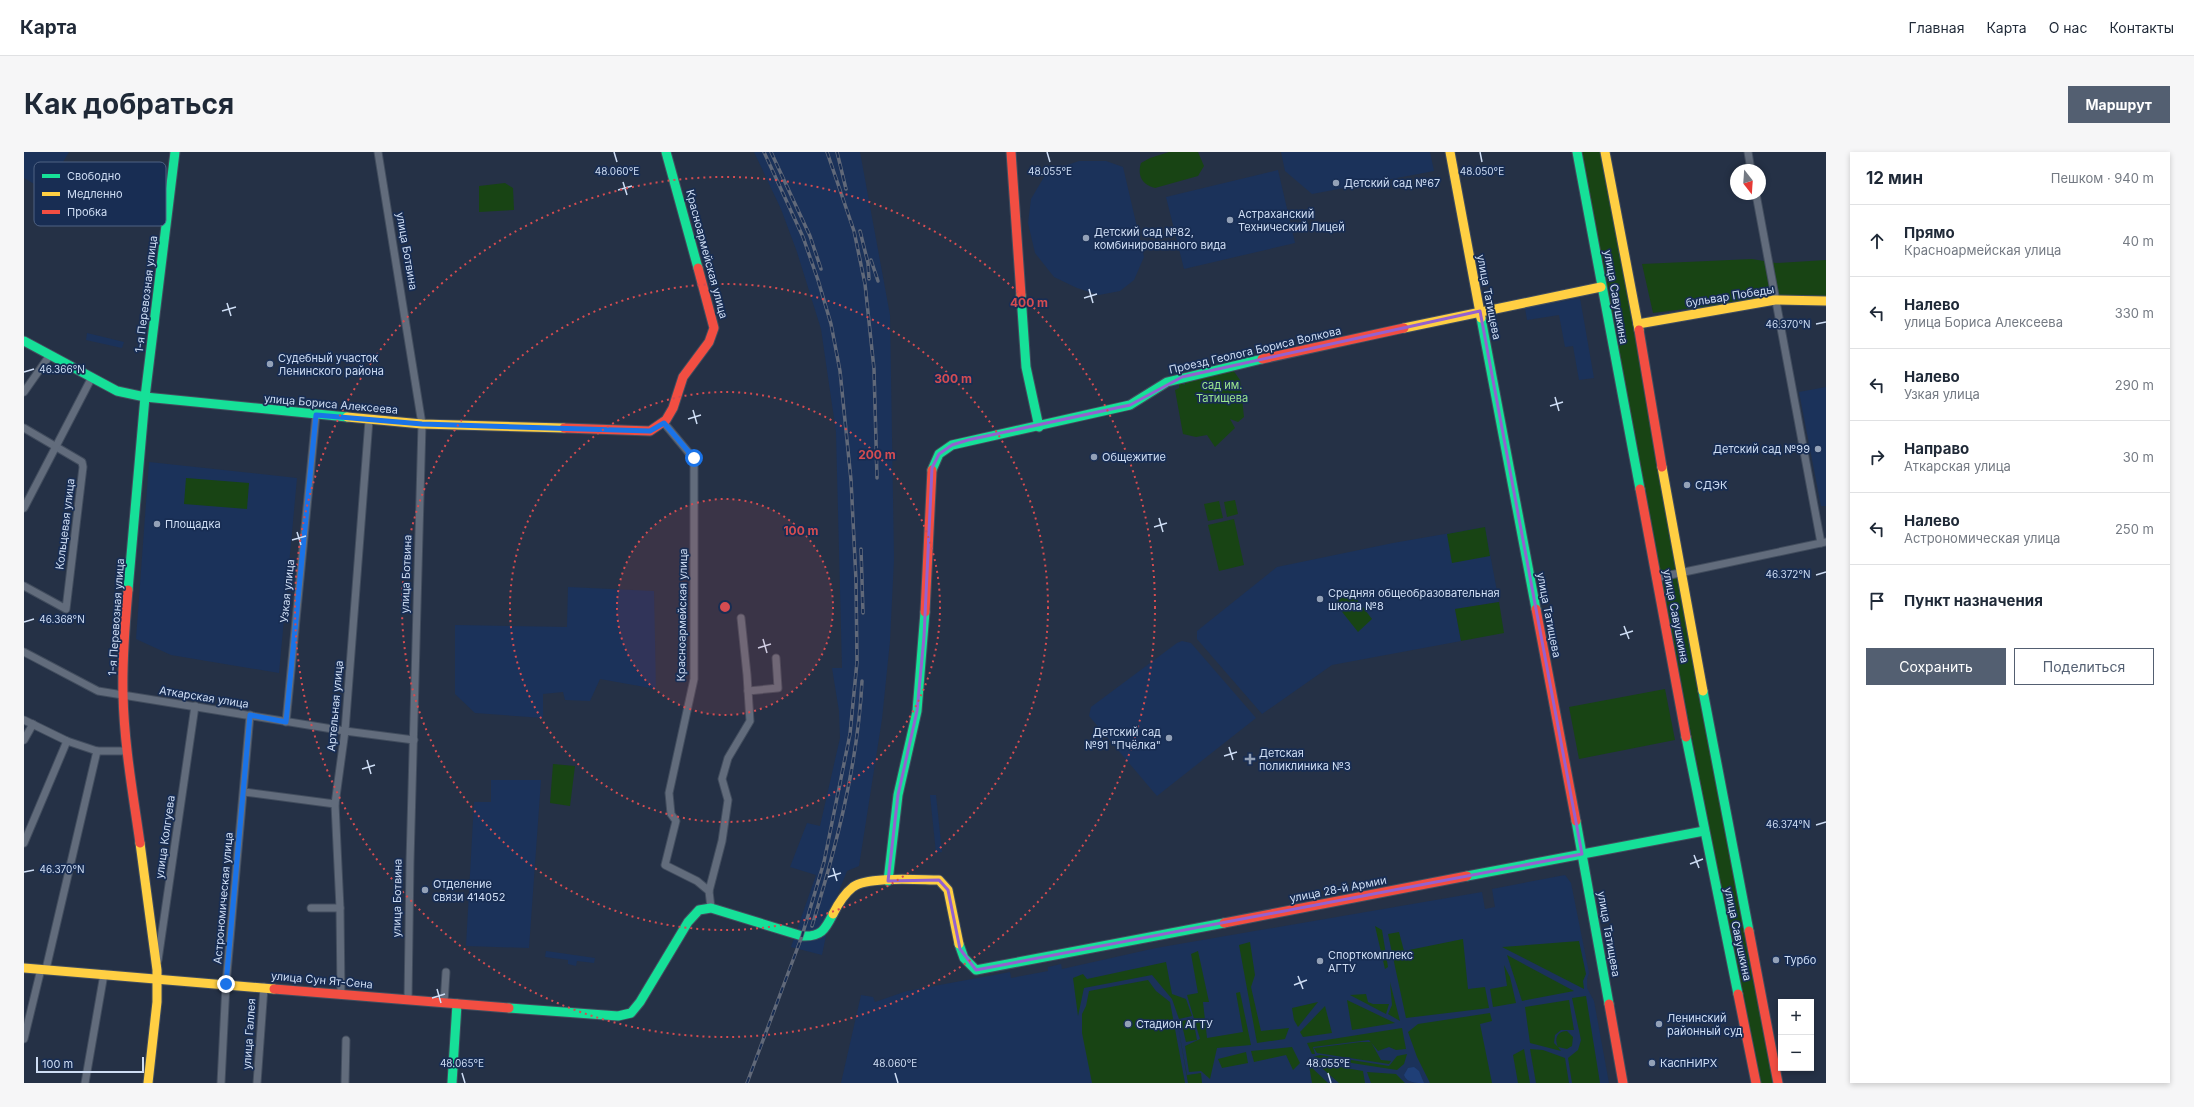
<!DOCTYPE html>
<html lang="ru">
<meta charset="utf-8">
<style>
body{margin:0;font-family:Inter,sans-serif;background:#f6f6f7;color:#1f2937}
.controls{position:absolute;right:12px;bottom:12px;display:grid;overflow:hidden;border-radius:0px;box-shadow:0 2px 6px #0003}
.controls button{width:36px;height:36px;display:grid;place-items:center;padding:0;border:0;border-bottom:1px solid #e0e1e3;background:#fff;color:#1f2937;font:20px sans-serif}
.compass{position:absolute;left:1706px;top:12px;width:36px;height:36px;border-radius:50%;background:#fff;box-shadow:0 2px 6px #0003;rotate:163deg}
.scale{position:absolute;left:12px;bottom:10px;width:108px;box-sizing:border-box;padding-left:4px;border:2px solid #ceddf4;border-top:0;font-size:11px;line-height:14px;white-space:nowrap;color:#ceddf4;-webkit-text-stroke:3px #182d53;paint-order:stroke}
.stop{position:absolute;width:12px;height:12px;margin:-9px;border:3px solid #1a73e8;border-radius:50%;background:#fff}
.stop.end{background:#1a73e8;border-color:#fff;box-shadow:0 1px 4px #0008}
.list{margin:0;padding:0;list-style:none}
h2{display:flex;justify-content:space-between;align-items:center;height:52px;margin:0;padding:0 16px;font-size:17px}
h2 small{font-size:13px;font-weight:400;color:#747a83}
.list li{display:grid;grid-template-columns:26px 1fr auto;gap:12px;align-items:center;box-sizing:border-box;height:72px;padding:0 16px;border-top:1px solid #e0e1e3}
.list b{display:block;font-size:15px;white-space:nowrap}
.list p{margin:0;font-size:13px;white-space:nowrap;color:#747a83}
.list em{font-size:13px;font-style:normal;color:#747a83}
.actions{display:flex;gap:8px;padding:12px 16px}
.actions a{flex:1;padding:9px 0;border:1px solid #535f71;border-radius:0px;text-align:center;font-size:14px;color:#535f71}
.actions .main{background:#535f71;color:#fff}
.icon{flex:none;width:22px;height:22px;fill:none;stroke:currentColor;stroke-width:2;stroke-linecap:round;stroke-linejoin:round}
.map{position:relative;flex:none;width:1802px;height:931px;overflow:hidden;border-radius:0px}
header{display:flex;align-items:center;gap:24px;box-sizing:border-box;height:56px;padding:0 20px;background:#fff;border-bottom:1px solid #e0e1e3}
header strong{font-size:19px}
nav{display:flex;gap:22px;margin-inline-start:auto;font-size:14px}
.intro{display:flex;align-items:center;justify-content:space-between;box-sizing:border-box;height:96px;padding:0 24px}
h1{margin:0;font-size:28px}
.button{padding:10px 18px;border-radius:0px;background:#535f71;color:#fff;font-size:14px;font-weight:700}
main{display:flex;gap:24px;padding:0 24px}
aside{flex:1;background:#fff;border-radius:0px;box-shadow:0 2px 6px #0003}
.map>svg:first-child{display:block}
.built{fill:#1b325a}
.green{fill:#184414}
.water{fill:#1f3f77}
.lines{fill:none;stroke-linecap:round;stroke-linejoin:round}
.street-casing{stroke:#424d5e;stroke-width:9}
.fast-casing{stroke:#424d5e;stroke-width:11}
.slow-casing{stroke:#424d5e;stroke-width:11}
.jam-casing{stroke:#424d5e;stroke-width:11}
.street{stroke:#626c7c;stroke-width:7}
.fast{stroke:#16e098;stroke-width:9}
.slow{stroke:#ffcf43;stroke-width:9}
.jam{stroke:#f24e42;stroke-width:9}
.rail-casing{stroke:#616979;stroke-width:3.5}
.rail{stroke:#182d53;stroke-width:2;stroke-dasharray:6;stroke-linecap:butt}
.route{stroke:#1a73e8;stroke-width:5}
.marked{fill:none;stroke:#9461cf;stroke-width:3;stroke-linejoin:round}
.ticks{fill:none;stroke:#ceddf4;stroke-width:1.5}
.ring{fill:none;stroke:#d44c51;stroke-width:2;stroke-dasharray:2 4}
.poi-dot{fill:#93a1b7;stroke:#182d53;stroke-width:1.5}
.labels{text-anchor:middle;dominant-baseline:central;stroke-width:3.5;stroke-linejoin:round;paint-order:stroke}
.poi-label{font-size:11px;fill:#ceddf4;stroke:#182d53;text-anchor:start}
.street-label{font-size:11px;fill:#ceddf4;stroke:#182d53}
.park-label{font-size:11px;fill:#9ce78e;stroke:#182d53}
.key{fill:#182d53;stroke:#4f6283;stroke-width:1}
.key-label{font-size:11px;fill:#ceddf4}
.ticks-label{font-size:10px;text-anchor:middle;fill:#ceddf4;stroke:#182d53;stroke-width:3.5;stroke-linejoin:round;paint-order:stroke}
.centre{fill:#d44c51;stroke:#182d53;stroke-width:2}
.ring-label{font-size:12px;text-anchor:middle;font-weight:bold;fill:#d44c51;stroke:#182d53;stroke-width:3.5;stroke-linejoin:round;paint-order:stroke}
</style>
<header>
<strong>Карта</strong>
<nav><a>Главная</a><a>Карта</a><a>О нас</a><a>Контакты</a></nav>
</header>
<div class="intro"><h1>Как добраться</h1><a class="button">Маршрут</a></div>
<main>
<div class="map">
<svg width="1802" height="931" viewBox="0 0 1802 931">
<rect width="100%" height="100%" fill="#253146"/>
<g class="built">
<path d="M0,0H45L24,35L17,36L0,26Z"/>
<path d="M730,0H836L866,163L870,407L866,489L858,567L835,714L823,719L807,759L798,803L767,795L792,723L766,715L783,671L796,674L816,586L815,559L808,516H818L812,280L797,177L773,100L757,57Z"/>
<path d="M1257,0H1406L1410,19L1288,42L1261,19Z"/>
<path d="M1055,9H1082L1099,15L1120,105L1110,128L1096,139L1075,143L1053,136L1030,125L1011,101L1004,71L1007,47L1023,20Z"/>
<path d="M1254,18L1271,91L1160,117L1142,45Z"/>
<path d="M1556,146L1570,226L1555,228L1549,194L1541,195L1535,163L1503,168L1501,156Z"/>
<path d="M63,181L100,190L98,196L62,188Z"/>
<path d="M1802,235V354H1797L1775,240Z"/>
<path d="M125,310L273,326L255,521L147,503L112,487Z"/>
<path d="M1461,375L1475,450L1431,457L1437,489L1308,513L1238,562L1173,487V479L1253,415L1369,391Z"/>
<path d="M544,435L630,439L632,537L576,527L566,549L541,548L539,540L519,542V566L451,561L431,542V473L543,475Z"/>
<path d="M1158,489L1167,491L1232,566L1133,644L1065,564L1067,555L1153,491Z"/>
<path d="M467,628H517L505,796L442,794L450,650H467Z"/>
<path d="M906,643H912L918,700L912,701Z"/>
<path d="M1541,723L1547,731L1565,821L1563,827V836L1570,849L1585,931H817L837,843L849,845L851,850L883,839L986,820L987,826L1024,819V815L1037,812L1038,817L1132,796L1458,740L1461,757L1471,755L1468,737Z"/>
<path d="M522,799L571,806L570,811L553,809L552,814L544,812V808L521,805Z"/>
</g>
<g class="green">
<path d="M1145,0H1174L1180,14L1174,24L1131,36C1118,33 1113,23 1117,11L1126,6Z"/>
<path d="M1554,0H1581L1752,931H1735Z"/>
<path d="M481,31L489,36L490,58L455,60V34Z"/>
<path d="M1728,107L1752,111L1802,108V146L1709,151L1629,161L1618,112Z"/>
<path d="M1209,218L1216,228L1220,265L1214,270L1206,267L1211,276L1191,295L1183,283L1172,285L1159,282L1151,238L1155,236V231L1161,233L1160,228Z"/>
<path d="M162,326L225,331L223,357L160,352Z"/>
<path d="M1211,348L1214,362L1203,365L1200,350Z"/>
<path d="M1195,349L1199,366L1184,369L1180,352Z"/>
<path d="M1210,367L1220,413L1195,419L1184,373Z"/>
<path d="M1461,375L1466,404L1428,411L1423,382Z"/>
<path d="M1325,437L1348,467L1334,480L1311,451Z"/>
<path d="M1475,450L1480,481L1437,489L1431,457Z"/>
<path d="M1641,537L1651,588L1555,607L1545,555Z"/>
<path d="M529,612L551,614L546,654L526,651Z"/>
<path d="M1351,774L1358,778L1364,815L1361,817Z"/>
<path d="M1375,780L1380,799L1439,787L1444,837L1461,835L1465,856L1382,866L1364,782Z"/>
<path d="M1555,789L1562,822L1559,829L1560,837L1478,795Z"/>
<path d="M1226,790L1231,823L1227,835L1237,879L1265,876L1261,887L1233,891L1215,793Z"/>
<path d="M1174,799L1185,850H1179L1183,886L1219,880L1212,841L1216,840L1227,893L1193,896L1186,927L1177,919L1165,920L1161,894L1176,887L1163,843L1174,841L1167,802Z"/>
<path d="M1483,803L1550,839L1498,849Z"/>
<path d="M1142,810L1148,842L1162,847L1168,864L1155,867L1148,847L1128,823L1060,836L1054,864L1049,826L1059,822L1063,827Z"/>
<path d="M1480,813L1486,825L1492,851L1469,855L1466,837L1483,834Z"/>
<path d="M1124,828L1132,839L1146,850L1161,931H1068L1058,881V862L1062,854L1065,839Z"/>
<path d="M1366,830L1376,869L1364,862L1368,853Z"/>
<path d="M1342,842L1344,850L1349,852H1365L1362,862L1326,843Z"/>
<path d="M1562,844L1576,931H1548L1544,906L1554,898L1557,888L1548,846Z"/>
<path d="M1323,848L1371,871L1328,878Z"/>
<path d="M1545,848L1550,878H1537L1531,883L1530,891L1534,895C1530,887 1533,879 1543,879L1549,885L1548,894L1543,897L1534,895L1537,899L1506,891L1501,855Z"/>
<path d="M1294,850L1274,875L1270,868L1268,856Z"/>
<path d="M1301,854L1308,881L1279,885L1276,880Z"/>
<path d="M1466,861L1468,869L1456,872L1468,931H1406L1393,905L1384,880L1394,872Z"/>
<path d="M1169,867L1173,888L1162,890L1157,869Z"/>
<path d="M1154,874L1163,923L1177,921L1178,931H1164Z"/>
<path d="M1378,876L1382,897L1372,898L1365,895L1354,899L1345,888L1289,895L1291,902H1288L1283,891Z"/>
<path d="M1337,890H1347L1357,908L1367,909L1365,912L1293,901L1290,896Z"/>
<path d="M1268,895L1276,911L1269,918L1262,903L1230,910L1227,899Z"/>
<path d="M1500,897L1506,931H1494L1489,903Z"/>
<path d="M1506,897L1519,898L1541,906L1545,931H1512Z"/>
<path d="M1222,900L1224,911L1198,916L1194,907Z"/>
<path d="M1383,902L1380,912L1373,918L1289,905L1296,903L1365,914L1373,904Z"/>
<path d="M1292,911L1339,919L1341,931H1315Z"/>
<path d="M1285,913L1304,931H1288Z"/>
<path d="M1343,920L1372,922L1381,931H1347Z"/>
</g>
<path class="water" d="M1390,915L1395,919L1400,931C1392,931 1383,931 1380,923L1384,916Z"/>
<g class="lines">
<defs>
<g id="street">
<path d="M354,0L398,272L386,710L384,848"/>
<path d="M1724,0L1727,18"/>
<path d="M1732,42L1797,391"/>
<path d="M0,240L26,203"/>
<path d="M640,271L670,307V527L645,641L647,662L652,669L641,713L673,729L685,739L687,756"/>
<path d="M0,276L58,310L59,315L42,457L0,434"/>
<path d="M0,356L68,225"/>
<path d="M1632,426L1802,390"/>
<path d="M0,500L74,539L321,579L390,588"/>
<path d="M724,539L754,536L752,506"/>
<path d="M0,568L43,589L73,599H103"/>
<path d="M262,570L292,263"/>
<path d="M0,588L9,572"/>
<path d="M220,640L311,652"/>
<path d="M0,691L43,589"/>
<path d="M685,739L698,689L704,648L698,627L704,606L726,569L723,523L717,466"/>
<path d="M287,756H316"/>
<path d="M134,808L171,554"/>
<path d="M22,817L73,599"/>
<path d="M317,843L316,756L311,652L321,579L345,268"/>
<path d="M420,851L422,820"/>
<path d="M0,887L17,817"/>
<path d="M61,931L80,822"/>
<path d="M197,931L202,832L226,563"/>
<path d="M233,931L240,835"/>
<path d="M321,931L322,888"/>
</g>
<g id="fast">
<path d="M642,0L674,116"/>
<path d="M1553,0L1616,337"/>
<path d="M997,143L1002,215L1015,275"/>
<path d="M1457,166L1512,457"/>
<path d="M0,189L93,239L121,245L323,265"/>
<path d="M908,318L915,302L928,293L1106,253L1143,230L1238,207"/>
<path d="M104,438L121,245L151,0"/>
<path d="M1679,539L1725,779"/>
<path d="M1662,585L1714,842"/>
<path d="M1552,669L1585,852"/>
<path d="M1443,724L1680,679"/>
<path d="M864,729L874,643L893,559L901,460"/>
<path d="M935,792L940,806L952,818L1200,771"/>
<path d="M485,856L594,864L607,861L616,850L664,770L675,758L687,756L778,784C797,785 801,778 809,762"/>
<path d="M428,931L433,852"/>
</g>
<g id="slow">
<path d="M1426,0L1457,166"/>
<path d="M1581,0L1615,178"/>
<path d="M1614,172L1751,148L1802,149"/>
<path d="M1380,176L1577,135"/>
<path d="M323,265L398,272L540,276"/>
<path d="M1638,315L1679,539"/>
<path d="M116,691L133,818V850L124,931"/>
<path d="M809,762C814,752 820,742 829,735C844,724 895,728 915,728L924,738L935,792"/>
<path d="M0,816L250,837"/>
</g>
<g id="jam">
<path d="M987,0L997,143"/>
<path d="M1615,178L1638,315"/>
<path d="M1238,207L1380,176"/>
<path d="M540,276L626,279L642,268L649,256L659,225L685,190L690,176L674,116"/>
<path d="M1616,337L1662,585"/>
<path d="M104,438C101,473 98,507 99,542C100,592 109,642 116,691"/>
<path d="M1512,457L1552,669"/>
<path d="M901,460L908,318"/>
<path d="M1200,771L1443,724"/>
<path d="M1725,779L1754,931"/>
<path d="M250,837L485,856"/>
<path d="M1714,842L1732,931"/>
<path d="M1585,852L1599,931"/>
</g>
</defs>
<use href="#street" class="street-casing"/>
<use href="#fast" class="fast-casing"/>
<use href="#slow" class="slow-casing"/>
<use href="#jam" class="jam-casing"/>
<use href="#street" class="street"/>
<use href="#fast" class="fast"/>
<use href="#slow" class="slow"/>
<use href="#jam" class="jam"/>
<defs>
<g id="rail">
<path d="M747,0L786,84L797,117"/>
<path d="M803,0L830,79L841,132L850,217L853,326"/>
<path d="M813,0L822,37"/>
<path d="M836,79L844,111L845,127"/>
<path d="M847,108L854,129"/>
<path d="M837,397L839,461"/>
<path d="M788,774C812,695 834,612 838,529"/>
<path d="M723,931L778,784L800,710L826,582L833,510L832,428L827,328L816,219L807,172L794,128L779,85L740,0"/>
</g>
</defs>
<use href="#rail" class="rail-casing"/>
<use href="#rail" class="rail"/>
</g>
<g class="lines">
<path class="route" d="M202,832L226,563L262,570L292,263L398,272L626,279L640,271L670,306"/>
</g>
<path class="marked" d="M1456,159L1558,702L952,818L936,797L924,738L915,728L864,729L874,643L893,559L900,485L908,316L915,302L928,293L944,288L1106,253L1158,225Z"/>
<path class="ticks" d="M590,0L593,10M1023,0L1026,10M1456,0L1458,10M599,30L603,43M594,38L608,34M1065,137L1069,151M1060,146L1073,142M203,151L207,164M198,159L212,155M1792,172L1802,170M0,220L10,217M1531,245L1535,259M1526,254L1539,250M669,258L673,272M664,267L677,263M1135,366L1139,380M1130,375L1143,371M273,380L277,393M268,388L282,384M1792,423L1802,420M0,470L10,467M1600,474L1605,487M1596,483L1609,479M739,487L743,501M734,496L747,492M1205,595L1209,608M1200,604L1213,600M343,608L347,622M338,617L351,613M1792,673L1802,670M1670,703L1675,716M1666,712L1679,707M809,716L813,729M0,720L10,718M804,725L817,721M1274,824L1279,837M1270,833L1283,828M413,837L417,851M408,846L421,842M438,921L441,931M871,921L874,931M1304,921L1307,931"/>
<circle cx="701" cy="455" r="108" fill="#d44c51" fill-opacity=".12"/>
<g class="ring">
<circle cx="701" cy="455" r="108"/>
<circle cx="701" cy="455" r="215"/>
<circle cx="701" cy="455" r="323"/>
<circle cx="701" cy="455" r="430"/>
</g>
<g class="poi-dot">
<circle cx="1312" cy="31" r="4"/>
<circle cx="1206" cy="68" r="4"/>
<circle cx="1062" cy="86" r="4"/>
<circle cx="246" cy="212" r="4"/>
<circle cx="1794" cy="297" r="4"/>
<circle cx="1070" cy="305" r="4"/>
<circle cx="1663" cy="333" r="4"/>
<circle cx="133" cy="372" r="4"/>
<circle cx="1296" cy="447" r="4"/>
<circle cx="1145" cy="586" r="4"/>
<path d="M1224 601h4v4h4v4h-4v4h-4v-4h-4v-4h4z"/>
<circle cx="401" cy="738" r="4"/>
<circle cx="1752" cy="808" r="4"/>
<circle cx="1296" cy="809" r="4"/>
<circle cx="1104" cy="872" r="4"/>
<circle cx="1635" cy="872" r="4"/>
<circle cx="1628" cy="911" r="4"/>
</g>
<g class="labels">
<g class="poi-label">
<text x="1320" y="31">Детский сад №67</text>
<text x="1214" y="62">Астраханский<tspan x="1214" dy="13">Технический Лицей</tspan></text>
<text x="1070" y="80">Детский сад №82,<tspan x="1070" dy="13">комбинированного вида</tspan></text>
<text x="254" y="206">Судебный участок<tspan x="254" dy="13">Ленинского района</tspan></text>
<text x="1786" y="297" text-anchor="end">Детский сад №99</text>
<text x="1078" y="305">Общежитие</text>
<text x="1671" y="333">СДЭК</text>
<text x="141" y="372">Площадка</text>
<text x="1304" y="441">Средняя общеобразовательная<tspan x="1304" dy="13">школа №8</tspan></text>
<text x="1137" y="580" text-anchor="end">Детский сад<tspan x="1137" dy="13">№91 "Пчёлка"</tspan></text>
<text x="1235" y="601">Детская<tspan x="1235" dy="13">поликлиника №3</tspan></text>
<text x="409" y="732">Отделение<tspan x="409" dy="13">связи 414052</tspan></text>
<text x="1304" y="803">Спорткомплекс<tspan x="1304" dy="13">АГТУ</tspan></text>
<text x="1760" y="808">Турбо</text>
<text x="1643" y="866">Ленинский<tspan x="1643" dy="13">районный суд</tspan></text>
<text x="1112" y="872">Стадион АГТУ</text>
<text x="1636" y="911">КаспНИРХ</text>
</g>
<g class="street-label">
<text transform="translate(383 99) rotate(80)">улица Ботвина</text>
<text transform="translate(683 102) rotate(75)">Красноармейская улица</text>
<text transform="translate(122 142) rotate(-83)">1-я Перевозная улица</text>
<text transform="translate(1706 144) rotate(-9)">бульвар Победы</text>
<text transform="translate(1465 145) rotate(79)">улица Татищева</text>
<text transform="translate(1592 145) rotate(80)">улица Савушкина</text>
<text transform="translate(1231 198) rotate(-13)">Проезд Геолога Бориса Волкова</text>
<text transform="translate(307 252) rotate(5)">улица Бориса Алексеева</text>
<text transform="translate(41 372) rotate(-83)">Кольцевая улица</text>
<text transform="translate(382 422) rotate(-88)">улица Ботвина</text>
<text transform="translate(263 439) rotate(-84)">Узкая улица</text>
<text transform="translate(658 463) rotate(-89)">Красноармейская улица</text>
<text transform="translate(1525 463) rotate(79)">улица Татищева</text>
<text transform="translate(1652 464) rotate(79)">улица Савушкина</text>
<text transform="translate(92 465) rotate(-86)">1-я Перевозная улица</text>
<text transform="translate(180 545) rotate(9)">Аткарская улица</text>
<text transform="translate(311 554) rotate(-85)">Артельная улица</text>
<text transform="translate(141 685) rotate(-82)">улица Колгуева</text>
<text transform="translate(1314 737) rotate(-11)">улица 28-й Армии</text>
<text transform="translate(199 746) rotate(-85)">Астрономическая улица</text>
<text transform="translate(373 746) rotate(-89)">улица Ботвина</text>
<text transform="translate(1585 782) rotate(80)">улица Татищева</text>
<text transform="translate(1714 782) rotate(78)">улица Савушкина</text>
<text transform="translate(298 828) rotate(5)">улица Сун Ят-Сена</text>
<text transform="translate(225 882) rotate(-86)">улица Галлея</text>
</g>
<g class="park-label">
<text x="1198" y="233">сад им.<tspan x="1198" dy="13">Татищева</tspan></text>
</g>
</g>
<rect x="10" y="10" width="132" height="64" rx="6" class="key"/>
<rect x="18" y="22" width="18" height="4" fill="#16e098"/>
<rect x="18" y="40" width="18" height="4" fill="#ffcf43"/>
<rect x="18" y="58" width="18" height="4" fill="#f24e42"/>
<g class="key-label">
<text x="43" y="28">Свободно</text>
<text x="43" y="46">Медленно</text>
<text x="43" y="64">Пробка</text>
</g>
<g class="ticks-label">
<text x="593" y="23">48.060°E</text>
<text x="1026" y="23">48.055°E</text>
<text x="1458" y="23">48.050°E</text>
<text x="1764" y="176">46.370°N</text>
<text x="38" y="221">46.366°N</text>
<text x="1764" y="426">46.372°N</text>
<text x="38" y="471">46.368°N</text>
<text x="1764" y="676">46.374°N</text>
<text x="38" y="721">46.370°N</text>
<text x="438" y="915">48.065°E</text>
<text x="871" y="915">48.060°E</text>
<text x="1304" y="915">48.055°E</text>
</g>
<circle cx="701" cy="455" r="6" class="centre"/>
<g class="ring-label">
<text x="1005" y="155">400 m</text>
<text x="929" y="231">300 m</text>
<text x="853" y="307">200 m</text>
<text x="777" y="383">100 m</text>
</g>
</svg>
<div class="controls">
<button>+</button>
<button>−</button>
</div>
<svg class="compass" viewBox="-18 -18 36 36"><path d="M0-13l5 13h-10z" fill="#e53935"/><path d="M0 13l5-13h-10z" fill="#747a83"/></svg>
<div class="scale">100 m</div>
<div class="stop" style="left:670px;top:306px"></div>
<div class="stop end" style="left:202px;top:832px"></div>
</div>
<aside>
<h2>12 мин<small>Пешком · 940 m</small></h2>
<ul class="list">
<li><svg class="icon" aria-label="ahead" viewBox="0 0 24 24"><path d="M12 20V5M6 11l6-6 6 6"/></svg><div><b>Прямо</b><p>Красноармейская улица</p></div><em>40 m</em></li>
<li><svg class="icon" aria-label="left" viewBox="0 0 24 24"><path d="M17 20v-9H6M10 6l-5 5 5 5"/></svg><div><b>Налево</b><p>улица Бориса Алексеева</p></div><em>330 m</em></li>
<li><svg class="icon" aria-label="left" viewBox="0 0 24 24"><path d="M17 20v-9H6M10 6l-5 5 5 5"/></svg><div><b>Налево</b><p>Узкая улица</p></div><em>290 m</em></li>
<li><svg class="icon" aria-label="right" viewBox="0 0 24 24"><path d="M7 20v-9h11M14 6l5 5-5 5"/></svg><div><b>Направо</b><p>Аткарская улица</p></div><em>30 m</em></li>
<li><svg class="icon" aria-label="left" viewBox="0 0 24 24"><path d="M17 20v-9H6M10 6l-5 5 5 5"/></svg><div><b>Налево</b><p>Астрономическая улица</p></div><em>250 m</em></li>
<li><svg class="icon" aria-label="arrive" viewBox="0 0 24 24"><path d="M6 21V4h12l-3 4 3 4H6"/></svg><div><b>Пункт назначения</b></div></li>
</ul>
<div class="actions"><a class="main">Сохранить</a><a>Поделиться</a></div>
</aside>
</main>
